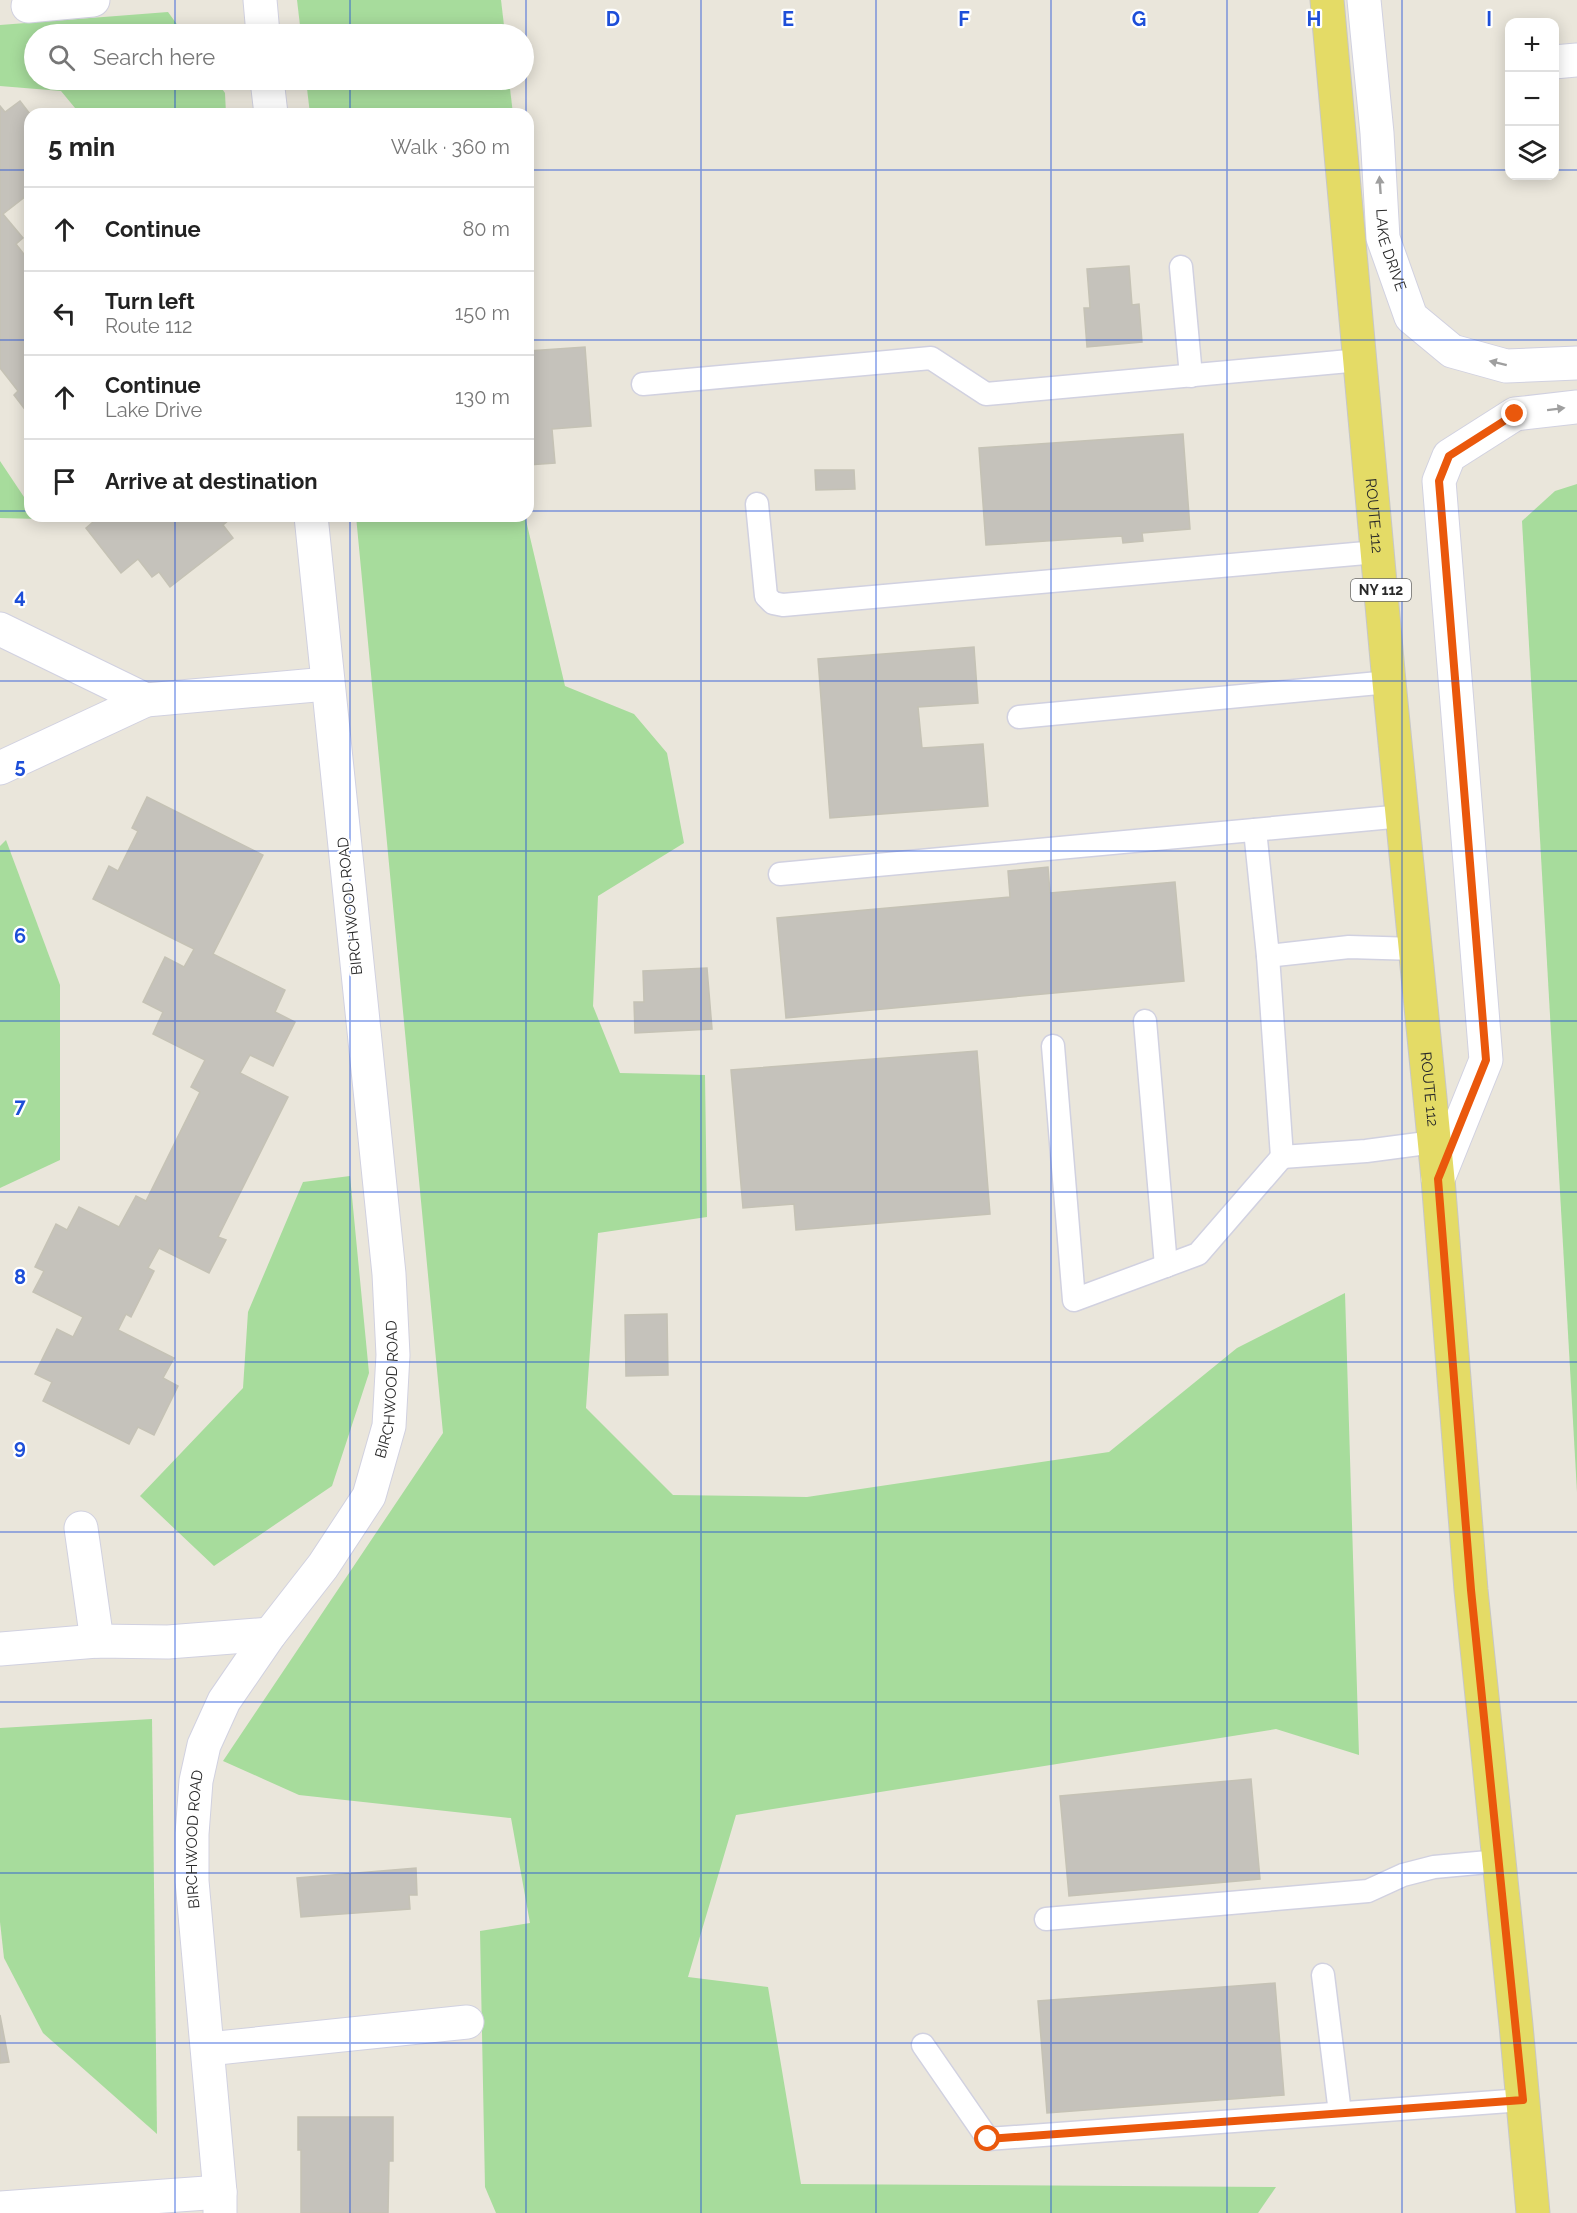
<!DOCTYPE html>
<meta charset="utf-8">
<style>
body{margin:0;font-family:Raleway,sans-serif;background:#f2f2f2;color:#222}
.controls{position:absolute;right:18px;top:18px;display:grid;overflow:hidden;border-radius:12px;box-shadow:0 3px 15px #0003}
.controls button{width:54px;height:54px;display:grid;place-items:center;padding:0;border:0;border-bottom:2px solid #e0e0e0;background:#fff;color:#222;font:30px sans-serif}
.stop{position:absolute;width:18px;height:18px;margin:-14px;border:4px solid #ea580c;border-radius:50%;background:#fff}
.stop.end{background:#ea580c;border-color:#fff;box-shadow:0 2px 6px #0008}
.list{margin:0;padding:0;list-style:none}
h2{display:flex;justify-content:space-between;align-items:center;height:78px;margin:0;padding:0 24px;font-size:26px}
h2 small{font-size:20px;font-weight:400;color:#767676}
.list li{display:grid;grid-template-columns:39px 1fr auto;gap:18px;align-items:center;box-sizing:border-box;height:84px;padding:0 24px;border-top:2px solid #e0e0e0}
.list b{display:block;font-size:22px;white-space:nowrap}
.list p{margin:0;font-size:20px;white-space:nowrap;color:#767676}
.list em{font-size:20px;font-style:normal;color:#767676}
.icon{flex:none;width:33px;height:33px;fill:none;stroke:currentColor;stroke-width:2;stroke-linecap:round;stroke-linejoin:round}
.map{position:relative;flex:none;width:1577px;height:2213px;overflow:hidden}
.search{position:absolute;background:#fff;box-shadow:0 3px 15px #0003;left:24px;top:24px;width:510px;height:66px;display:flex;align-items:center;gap:15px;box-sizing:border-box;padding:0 21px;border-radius:33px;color:#767676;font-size:22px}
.panel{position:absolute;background:#fff;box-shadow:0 3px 15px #0003;left:24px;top:108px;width:510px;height:414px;border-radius:18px}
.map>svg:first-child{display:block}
.green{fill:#a7dc9c}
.building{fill:#c5c2bb;stroke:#c5c2b5;stroke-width:1.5}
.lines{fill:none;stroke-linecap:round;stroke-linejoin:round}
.lane-casing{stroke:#d1d1e0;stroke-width:25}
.street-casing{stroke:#d1d1e0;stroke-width:35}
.primary-casing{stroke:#c7c7c7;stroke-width:35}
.lane{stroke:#fff;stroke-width:22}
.street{stroke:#fff;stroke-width:33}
.primary{stroke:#e4db66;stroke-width:33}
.oneway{fill:#9f9f9f}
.route{stroke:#ea580c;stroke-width:8}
.grid{fill:none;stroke:#1d4ed8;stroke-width:1.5;stroke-opacity:0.55}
.labels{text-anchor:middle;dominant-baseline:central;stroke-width:4.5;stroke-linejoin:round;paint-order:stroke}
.shield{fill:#fff;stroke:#696969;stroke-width:1.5}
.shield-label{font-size:14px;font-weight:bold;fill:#292929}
.street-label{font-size:15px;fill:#292929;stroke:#fff}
.grid-label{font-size:20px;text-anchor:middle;font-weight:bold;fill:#1d4ed8;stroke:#fff;stroke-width:4.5;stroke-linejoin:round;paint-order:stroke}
</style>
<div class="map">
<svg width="1577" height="2213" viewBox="0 0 1577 2213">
<rect width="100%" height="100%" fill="#eae6db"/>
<g class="green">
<path d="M297,0H501L505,34H301Z"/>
<path d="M168,12L184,34H34V80H216L225,93L226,114H80L61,91L0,86V25Z"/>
<path d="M306,80H509L513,114H310Z"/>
<path d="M0,461L30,506V516H37L39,519L0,518Z"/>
<path d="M1577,484V1492L1522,521L1555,491Z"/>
<path d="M356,516H525L565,686L634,714L667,753L684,843L598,896L593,1006L620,1073L705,1075L707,1217L598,1233L586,1408L673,1495L807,1497L1109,1452L1237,1348L1345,1293L1359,1755L1276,1729L736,1815L688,1977L768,1987L801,2184L1276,2187L1258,2213H496L485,2187L480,1931L530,1923L511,1818L299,1795L223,1761L443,1433Z"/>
<path d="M6,840L60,985V1160L0,1188V846Z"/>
<path d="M350,1176L369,1373L332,1486L214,1566L140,1496L243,1388L248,1312L303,1182Z"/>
<path d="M152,1719L157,2134L43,2033L4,1958L0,1922V1728Z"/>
</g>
<g class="building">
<path d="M20,101L30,114V193L3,214L23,238L16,244L30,262V416L14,395L18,391L0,368V106L5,112Z"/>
<path d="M1129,266L1132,305L1139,304L1142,342L1087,347L1084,308H1090L1087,269Z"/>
<path d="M585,347L591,426L552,429L555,463L528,465V351Z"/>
<path d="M1183,434L1190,529L1142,533L1143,541L1123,543L1122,536L986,545L979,448Z"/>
<path d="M815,470H854L855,489L816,490Z"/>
<path d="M100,516H228L230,519L223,525L233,538L170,587L159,572L152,577L138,559L121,573L86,528Z"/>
<path d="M974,647L978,703L918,707L922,748L983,744L988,806L830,818L818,659Z"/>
<path d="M147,797L263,855L213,954L285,990L275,1012L295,1022L273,1066L250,1055L240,1073L288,1097L218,1237L226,1240L209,1273L159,1248L148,1268L154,1271L131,1317L126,1314L118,1330L174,1358L163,1378L178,1386L154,1435L138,1427L129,1444L43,1401L52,1382L35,1374L57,1329L73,1337L83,1317L33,1292L44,1271L35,1267L56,1224L67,1230L79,1207L119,1227L136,1196L146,1201L200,1092L191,1087L205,1060L153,1034L163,1012L143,1002L165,957L184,967L194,949L93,899L109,866L118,871L138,831L132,828Z"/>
<path d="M1048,867L1050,893L1175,882L1184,981L786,1018L777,918L1010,897L1008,871Z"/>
<path d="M707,968L712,1029L635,1033L634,1002H644L643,971Z"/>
<path d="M977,1051L990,1214L796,1230L794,1204L743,1208L731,1070Z"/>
<path d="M667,1314L668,1375L626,1376L625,1315Z"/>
<path d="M1251,1779L1260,1879L1069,1896L1060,1796Z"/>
<path d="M416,1868L417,1895H409L410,1909L301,1917L297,1878Z"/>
<path d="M1275,1983L1284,2095L1047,2113L1038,2001Z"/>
<path d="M0,2015L9,2062L0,2063Z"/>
<path d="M298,2117H393V2161H389L388,2213H301V2150H298Z"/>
</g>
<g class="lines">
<defs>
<g id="lane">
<path d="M1181,267L1191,376"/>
<path d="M643,384L931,358L986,394L1360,360"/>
<path d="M757,504L766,596L773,603L783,605L1377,552"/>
<path d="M1019,717L1389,682"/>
<path d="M1255,830L1268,956L1349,947L1416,949"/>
<path d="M780,874L1403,816"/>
<path d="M1268,956L1282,1157L1366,1151L1434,1142"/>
<path d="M1145,1021L1166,1266"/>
<path d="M1053,1046L1074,1300L1198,1254L1282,1157"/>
<path d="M1046,1919L1368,1891L1403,1875L1434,1867L1499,1861"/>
<path d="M1323,1975L1340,2113"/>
<path d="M923,2045L988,2139L1523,2100"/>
</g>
<g id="street">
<path d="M260,0L263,34"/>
<path id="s1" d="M1364,0L1377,133L1383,238L1411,317L1452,351L1506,366L1577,363"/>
<path d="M28,6L93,0"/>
<path d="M1554,62L1577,60"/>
<path d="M267,80L271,114"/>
<path d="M0,629L146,700L0,768"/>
<path d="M146,700L327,684"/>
<path d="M1438,1179L1486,1060L1439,481L1449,456L1515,414L1577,407"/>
<path d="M81,1528L97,1641"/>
<path d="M0,1649L97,1641L168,1642L270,1634"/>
<path d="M208,2049L467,2022"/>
<path d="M0,2208L220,2192"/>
<path id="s2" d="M220,2213V2192L192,1881V1834L196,1781L204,1745L224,1701L270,1634L323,1566L369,1496L389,1426L393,1355L389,1274L311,516"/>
</g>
<g id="primary">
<path id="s3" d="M1327,0L1389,682L1438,1179L1471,1590L1516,2025L1533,2213"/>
</g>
</defs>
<use href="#lane" class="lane-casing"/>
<use href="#street" class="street-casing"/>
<use href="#primary" class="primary-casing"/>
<use href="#lane" class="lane"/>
<use href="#street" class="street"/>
<use href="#primary" class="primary"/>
</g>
<defs><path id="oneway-solid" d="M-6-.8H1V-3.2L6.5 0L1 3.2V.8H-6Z" transform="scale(1.5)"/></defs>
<g class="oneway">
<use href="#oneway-solid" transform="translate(1380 185) rotate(-94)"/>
<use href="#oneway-solid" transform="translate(1498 363) rotate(-166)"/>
<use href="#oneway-solid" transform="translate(1556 409) rotate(-7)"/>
</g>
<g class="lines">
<path class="route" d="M988,2139L1523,2100L1471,1590L1438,1179L1486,1060L1439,481L1449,456L1515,414"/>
</g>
<path class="grid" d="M175,0V34M350,0V34M526,0V114M701,0V2213M876,0V2213M1051,0V2213M1227,0V2213M1402,0V2213M175,80V114M350,80V114M0,170H30M528,170H1510M1554,170H1577M0,340H30M528,340H1577M0,511H30M528,511H1577M175,516V2213M350,516V2213M526,516V2213M0,681H1577M0,851H1577M0,1021H1577M0,1192H1577M0,1362H1577M0,1532H1577M0,1702H1577M0,1873H1577M0,2043H1577"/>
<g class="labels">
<rect class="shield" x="1351" y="579" width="60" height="22" rx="4.5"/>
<g class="shield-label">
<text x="1381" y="590">NY 112</text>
</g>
<g class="street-label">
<text stroke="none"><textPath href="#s1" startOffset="252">LAKE DRIVE</textPath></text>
<text stroke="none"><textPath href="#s3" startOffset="518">ROUTE 112</textPath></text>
<text transform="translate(350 906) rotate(-96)">BIRCHWOOD ROAD</text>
<text stroke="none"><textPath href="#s3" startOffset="1094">ROUTE 112</textPath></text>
<text stroke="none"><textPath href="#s2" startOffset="879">BIRCHWOOD ROAD</textPath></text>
<text stroke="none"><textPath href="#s2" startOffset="375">BIRCHWOOD ROAD</textPath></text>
</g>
</g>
<g class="grid-label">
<text x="613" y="26">D</text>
<text x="788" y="26">E</text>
<text x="964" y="26">F</text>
<text x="1139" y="26">G</text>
<text x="1314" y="26">H</text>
<text x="1489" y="26">I</text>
<text x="20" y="603">4</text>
<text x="20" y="773">5</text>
<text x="20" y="943">6</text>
<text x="20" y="1113">7</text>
<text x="20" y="1284">8</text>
<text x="20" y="1454">9</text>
</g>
</svg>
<div class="controls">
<button>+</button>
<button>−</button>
<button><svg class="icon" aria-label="layers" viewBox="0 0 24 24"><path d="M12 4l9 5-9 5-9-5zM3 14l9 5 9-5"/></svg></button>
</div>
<div class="stop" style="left:988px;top:2139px"></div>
<div class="stop end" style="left:1515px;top:414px"></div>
<div class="search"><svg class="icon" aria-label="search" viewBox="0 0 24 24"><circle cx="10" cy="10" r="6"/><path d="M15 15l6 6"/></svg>Search here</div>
<section class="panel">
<h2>5 min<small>Walk · 360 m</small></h2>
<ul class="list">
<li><svg class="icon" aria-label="ahead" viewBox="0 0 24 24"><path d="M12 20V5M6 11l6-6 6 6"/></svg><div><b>Continue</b></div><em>80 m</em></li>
<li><svg class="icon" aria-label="left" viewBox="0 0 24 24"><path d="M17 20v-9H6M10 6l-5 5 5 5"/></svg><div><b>Turn left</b><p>Route 112</p></div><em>150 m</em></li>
<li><svg class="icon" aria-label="ahead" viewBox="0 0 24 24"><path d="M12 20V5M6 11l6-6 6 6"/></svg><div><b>Continue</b><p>Lake Drive</p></div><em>130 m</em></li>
<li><svg class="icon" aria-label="arrive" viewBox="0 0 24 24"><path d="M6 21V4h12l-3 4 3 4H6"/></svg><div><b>Arrive at destination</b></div></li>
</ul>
</section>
</div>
